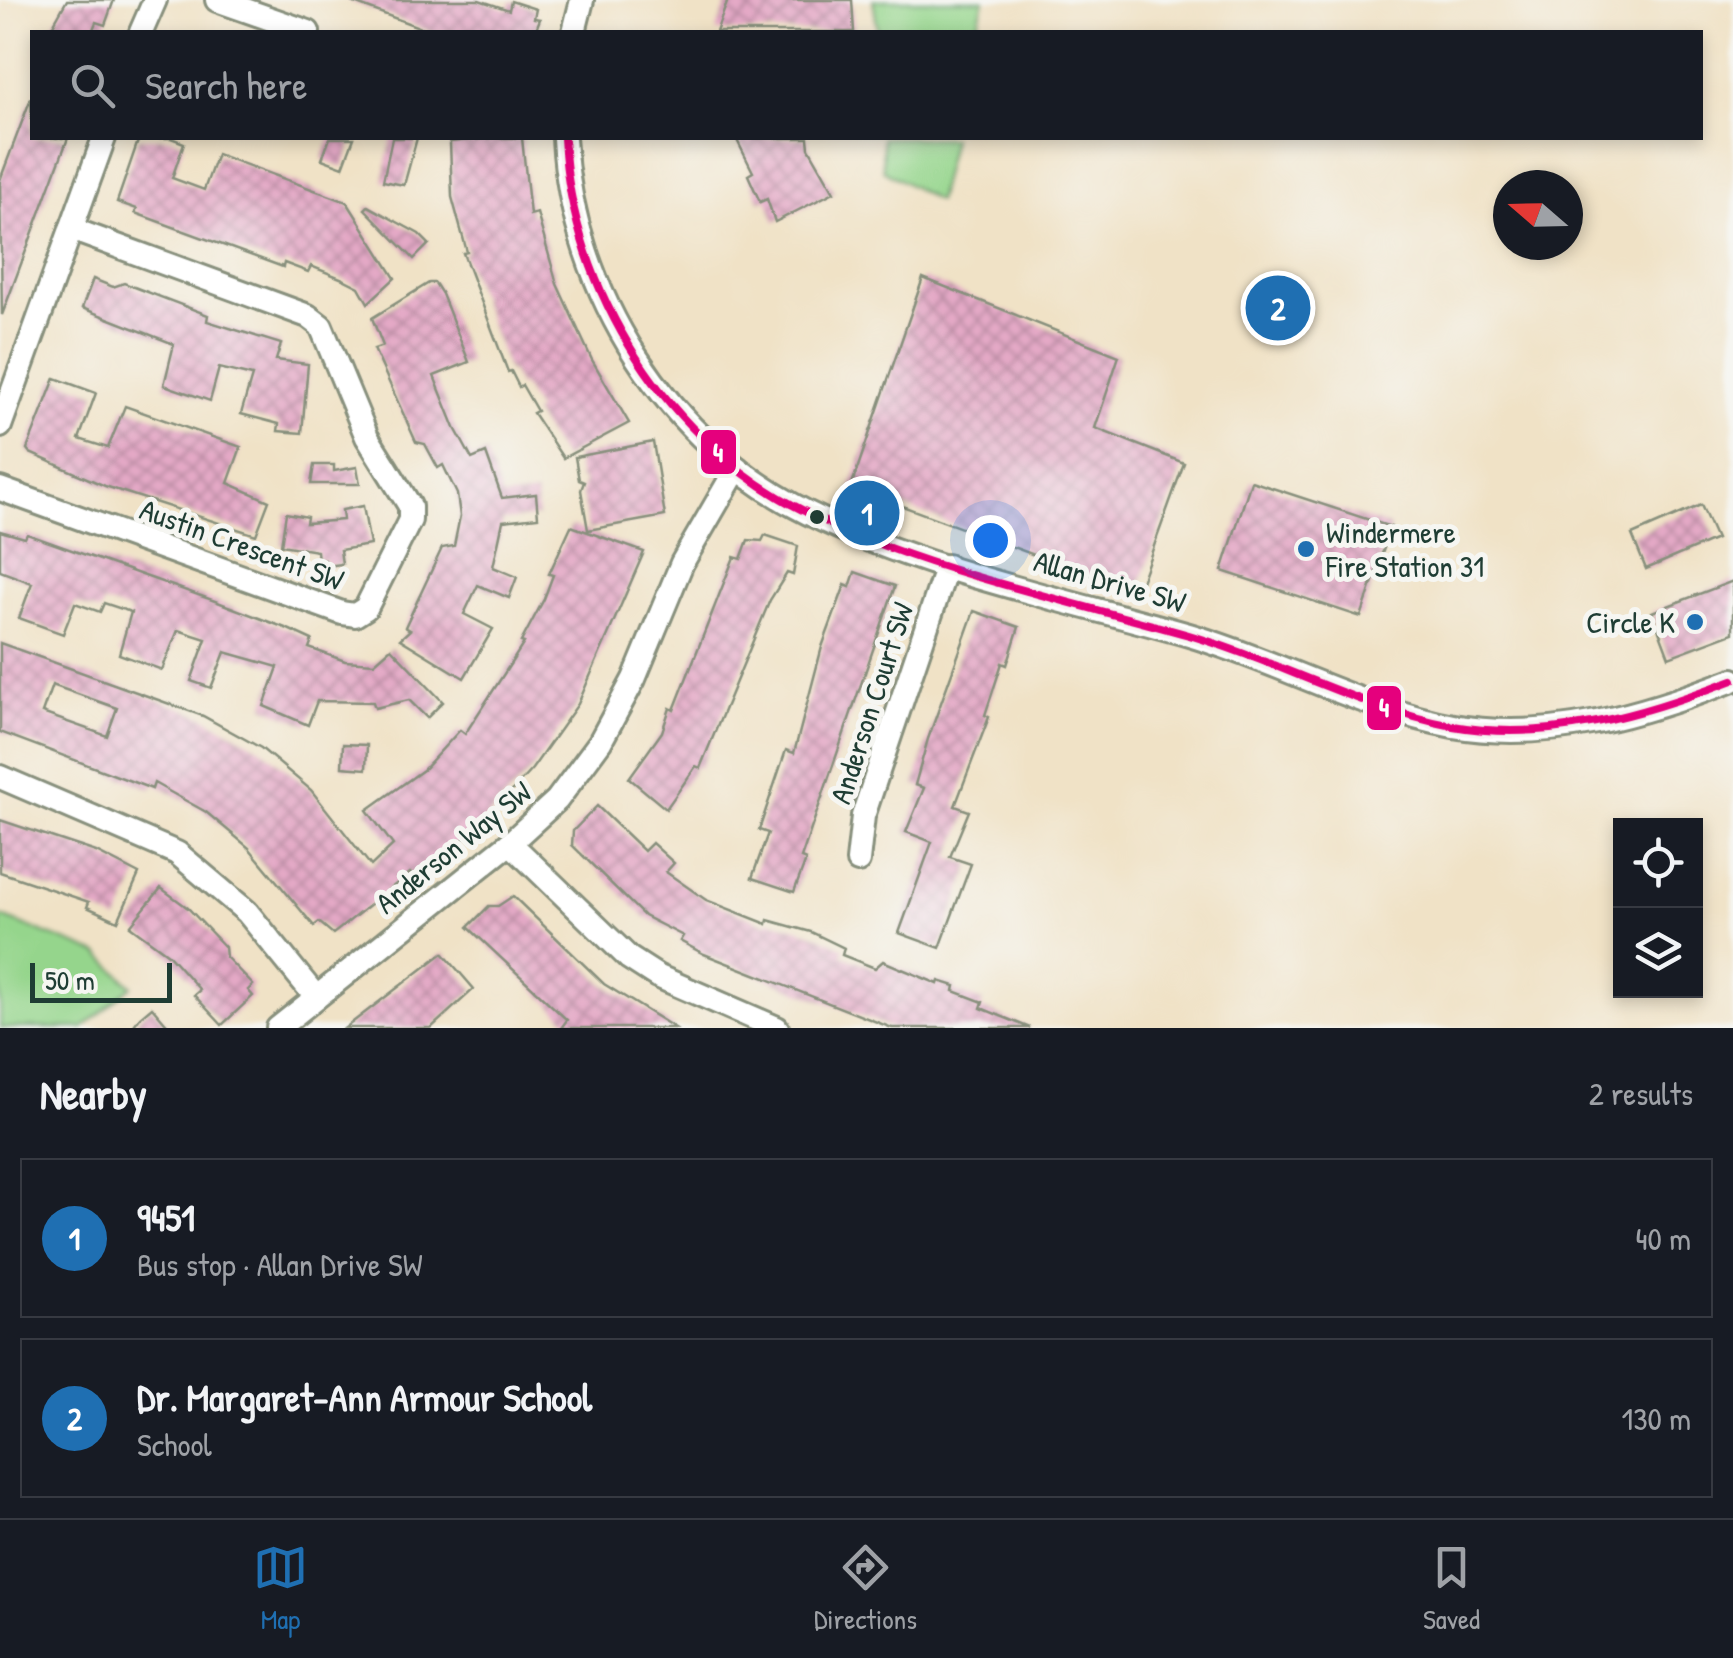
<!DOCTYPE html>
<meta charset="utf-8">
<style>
body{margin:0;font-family:"Patrick Hand",sans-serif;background:#242831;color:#f1f3f6}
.controls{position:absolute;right:30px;bottom:30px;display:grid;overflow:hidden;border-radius:0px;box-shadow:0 5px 15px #0003}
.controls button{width:90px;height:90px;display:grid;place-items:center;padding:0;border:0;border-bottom:2px solid #363941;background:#171b24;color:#f1f3f6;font:50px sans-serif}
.compass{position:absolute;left:1493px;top:170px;width:90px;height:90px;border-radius:50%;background:#171b24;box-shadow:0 5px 15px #0003;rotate:290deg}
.scale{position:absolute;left:30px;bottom:25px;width:142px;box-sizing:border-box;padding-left:10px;border:5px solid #1f3d34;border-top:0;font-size:28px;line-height:35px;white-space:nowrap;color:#1f3d34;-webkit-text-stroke:8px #f6f6f2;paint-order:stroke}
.you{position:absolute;left:990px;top:540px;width:35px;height:35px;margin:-25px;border:8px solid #fff;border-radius:50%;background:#1a73e8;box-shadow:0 0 0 15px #1a73e833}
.badge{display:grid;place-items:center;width:65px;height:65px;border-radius:50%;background:#1f6fb2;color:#fff;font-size:32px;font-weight:700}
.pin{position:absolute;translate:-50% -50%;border:5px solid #fff;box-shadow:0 2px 10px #0006}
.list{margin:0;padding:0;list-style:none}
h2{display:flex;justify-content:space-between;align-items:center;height:130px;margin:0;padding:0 40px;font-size:42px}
h2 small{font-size:32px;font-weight:400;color:#9ea1a6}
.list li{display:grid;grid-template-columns:65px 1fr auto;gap:30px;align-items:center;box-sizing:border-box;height:160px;margin:0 20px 20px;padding:0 20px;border:2px solid #363941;border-radius:0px}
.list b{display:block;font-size:38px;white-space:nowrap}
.list p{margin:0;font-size:32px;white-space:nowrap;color:#9ea1a6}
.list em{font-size:32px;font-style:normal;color:#9ea1a6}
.icon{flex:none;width:55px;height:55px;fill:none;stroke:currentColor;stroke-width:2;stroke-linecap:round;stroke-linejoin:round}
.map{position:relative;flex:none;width:1733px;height:1028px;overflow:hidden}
.search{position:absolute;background:#171b24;box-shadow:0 5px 15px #0003;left:30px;right:30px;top:30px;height:110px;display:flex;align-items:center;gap:25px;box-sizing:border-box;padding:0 35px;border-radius:0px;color:#9ea1a6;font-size:38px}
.sheet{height:490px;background:#171b24}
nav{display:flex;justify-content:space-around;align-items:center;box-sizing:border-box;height:140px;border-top:2px solid #363941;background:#171b24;font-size:28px;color:#9ea1a6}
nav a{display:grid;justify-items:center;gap:5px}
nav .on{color:#1f6fb2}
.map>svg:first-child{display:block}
.green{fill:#95d58c;stroke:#5a8960;stroke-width:2.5}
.building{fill:url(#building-cross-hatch);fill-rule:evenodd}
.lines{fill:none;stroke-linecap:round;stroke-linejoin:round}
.minor-casing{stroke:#88907d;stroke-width:28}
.minor{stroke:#fff;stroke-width:22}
.bus-1-casing{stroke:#f6f6f2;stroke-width:15}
.bus-1{stroke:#e5007d;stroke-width:8}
.bus-dot{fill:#1f3d34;stroke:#f6f6f2;stroke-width:4}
.poi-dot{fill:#1f6fb2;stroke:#f6f6f2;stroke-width:4}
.labels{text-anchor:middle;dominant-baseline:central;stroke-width:10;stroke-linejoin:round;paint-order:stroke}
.poi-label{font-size:30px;fill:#1f3d34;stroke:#f6f6f2;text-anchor:start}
.street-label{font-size:30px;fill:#1f3d34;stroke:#f6f6f2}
.line-badge{stroke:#f6f6f2;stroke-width:4}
.badge-label{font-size:28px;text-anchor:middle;font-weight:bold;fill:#fff}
</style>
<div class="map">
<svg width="1733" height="1028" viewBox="0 0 1733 1028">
<defs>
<pattern id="building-cross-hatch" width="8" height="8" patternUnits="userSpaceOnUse" patternTransform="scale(2.5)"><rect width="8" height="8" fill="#e4a9c6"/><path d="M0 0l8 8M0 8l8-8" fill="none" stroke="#b88ba2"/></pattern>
</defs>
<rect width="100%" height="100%" fill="#f6f6f2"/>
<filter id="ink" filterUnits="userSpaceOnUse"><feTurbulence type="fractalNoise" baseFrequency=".01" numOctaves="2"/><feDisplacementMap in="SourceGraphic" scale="20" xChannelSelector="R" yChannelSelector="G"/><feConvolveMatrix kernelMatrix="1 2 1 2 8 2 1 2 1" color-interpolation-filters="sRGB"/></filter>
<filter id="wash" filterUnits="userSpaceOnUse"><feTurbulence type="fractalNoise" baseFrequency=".0048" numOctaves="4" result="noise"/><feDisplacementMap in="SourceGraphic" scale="40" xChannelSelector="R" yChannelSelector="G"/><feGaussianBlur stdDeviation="2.25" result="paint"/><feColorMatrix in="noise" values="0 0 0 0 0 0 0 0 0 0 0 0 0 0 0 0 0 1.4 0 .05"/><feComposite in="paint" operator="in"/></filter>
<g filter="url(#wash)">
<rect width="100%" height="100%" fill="#f0e2c6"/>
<g class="green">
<path d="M873,0H984L976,32H878Z"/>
<path d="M882,138H952L937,201L883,170Z"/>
<path d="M0,916L99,954L132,986L83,1028H0Z"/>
</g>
<g id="blocks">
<g class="building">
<path d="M67,0H114L105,25L96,22L92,32H49Z"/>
<path d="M346,0H479L509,10L511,1L536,9L534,18L540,19L535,32H432Z"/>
<path d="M728,0H852L854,32H716Z"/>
<path d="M31,98L32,138H68L2,315L0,180Z"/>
<path d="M139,138H171L184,143L172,178L204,190L217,154L347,202L395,278L368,303L359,287L343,279L311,266L308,272L284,263L283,267L135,213L137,209L117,202Z"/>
<path d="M330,138H354L343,167L322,159Z"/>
<path d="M392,138H417L404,185L383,181Z"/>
<path d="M492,138H522L530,215L537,213L557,284L592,360L629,423L563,458L533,413L537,411L522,385L519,387L511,371L508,372L463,253L467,252L452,197L450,142Z"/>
<path d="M736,138H808L809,148L834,192L775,222L767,199L760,202L748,175L753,172Z"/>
<path d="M368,206L419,234L429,244L414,259L365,209Z"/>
<path d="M923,278L1119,356L1095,428L1184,463L1137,593L851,487Z"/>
<path d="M93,279L113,287L124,283L208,315L207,321L281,344L276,360L308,364L302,433L278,431L279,424L241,414L252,376L219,368L210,401L164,385L174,344L82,308Z"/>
<path d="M429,283H435L442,294L469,362L434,376L455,428L472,459L486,453L502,498L536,494L538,517L503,521L493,567L517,577L509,598L478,585L464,614L493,629L464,678L400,639L410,630L405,627L442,548L454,546L460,516L457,494L443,465L438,468L425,444L416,442L374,349L383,346L372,318Z"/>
<path d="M55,378L96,393L79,439L108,448L125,406L241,447L228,483L269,501L256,535L105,486L30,453L27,449Z"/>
<path d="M653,442L665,516L588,530L581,490L584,482L579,480L575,457Z"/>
<path d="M314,465H334V471L357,467L360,484H311Z"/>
<path d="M1251,481L1391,527L1361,617L1222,571Z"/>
<path d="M1701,505L1716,539L1646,569L1632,535Z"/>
<path d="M363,506L370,545L340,550L342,564L326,566L325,560H318L317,551L281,545L286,513L307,517L306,523L343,520L342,510Z"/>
<path d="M571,526L644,552L578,704L532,769L477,829L413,876L410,873L333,934L319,922L314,926L249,848L206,812L154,783L152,789L0,732V643L203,716L261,748L311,790L371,866L393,845L367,810L423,770L460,730L465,734L524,643L521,642L544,599L553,575L549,574ZM52,685L117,708L107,736L42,713Z"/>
<path d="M0,531L25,538L27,534L215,601L288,629L312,640L309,648L345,661L374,663L391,648L443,702L427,718L409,700L375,708L373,702L317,701L308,725L264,706L278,667L225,652L211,688L191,681L206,639L178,630L162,670L119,654L131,612L104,603L100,612L75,603L63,634L19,618L32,583L0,571Z"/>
<path d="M765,535L798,546L793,575L787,573L770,600L700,768L696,766L666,809L629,778L662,732L670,708L674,710L734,557L741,559L748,540L762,541Z"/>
<path d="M855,572L895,586L801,858L806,860L794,892L752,878L768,833L759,830L786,750L794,753L822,647L845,585L850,587Z"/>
<path d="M1733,581V633L1669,657L1652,612Z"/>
<path d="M974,611L1019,627L1007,665L1002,663L985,715L989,717L955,806L969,811L950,857L971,864L940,948L899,933L932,842L906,832L924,788L915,785L928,739Z"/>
<path d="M343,744L367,745L366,769L342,767Z"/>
<path d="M597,806L644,851L652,843L674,863L666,872L706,900L767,924L768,920L811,932L844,948L842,955L875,968L883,961L938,984L939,981L955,986L954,991L983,1002L981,1008L1030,1028H892L704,954L680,941L683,936L644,916L572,845L573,831Z"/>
<path d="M0,820L96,852L139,874L118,921L87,907L89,902L0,872Z"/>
<path d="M161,888L188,908L225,947L226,957L253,985L248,990L253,996L222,1025L194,995L200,990L168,954L130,926Z"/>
<path d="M513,896L604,984L675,1028H561L567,1020L468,927L489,906H498Z"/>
<path d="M443,953L474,989L431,1028H345Z"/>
<path d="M152,1007L170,1028H132L140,1017Z"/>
</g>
</g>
</g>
<g filter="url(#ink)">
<use href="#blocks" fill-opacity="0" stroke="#88907d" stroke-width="2.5"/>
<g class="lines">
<defs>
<g id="minor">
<path d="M217,0L308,32"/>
<path d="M141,32L155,0"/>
<path d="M574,32L582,0"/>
<path d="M564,138C572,292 668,444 808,513C922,570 1066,600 1189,635C1278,661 1362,709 1453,726C1549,743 1645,714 1733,680"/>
<path d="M0,426L104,138"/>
<path d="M0,489L342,613L355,615L366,608L410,520V506L367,437L321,326L308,316L71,229"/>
<path d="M0,777L177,853L247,912L316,997"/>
<path d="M510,843L629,958L657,976L777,1028"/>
<path d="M858,861L863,816L947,566"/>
<path d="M278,1028L510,843L557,800L600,742L634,679L682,563L737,468"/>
</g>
</defs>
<use href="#minor" class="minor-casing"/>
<use href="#minor" class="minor"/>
<defs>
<path id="bus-1" d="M564,138C572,292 668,444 808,513C922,570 1066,600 1189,635C1278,661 1362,709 1453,726C1549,743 1645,714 1733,680"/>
</defs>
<use href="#bus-1" class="bus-1-casing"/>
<use href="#bus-1" class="bus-1"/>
</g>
</g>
<circle class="bus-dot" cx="817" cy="517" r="9"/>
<g class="poi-dot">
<circle cx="1306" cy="549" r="10"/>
<circle cx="1695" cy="622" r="10"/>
</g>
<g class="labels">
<g class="poi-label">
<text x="1326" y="532">Windermere<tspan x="1326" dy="34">Fire Station 31</tspan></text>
<text x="1675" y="622" text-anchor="end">Circle K</text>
</g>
<g class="street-label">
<text transform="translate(242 544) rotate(20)">Austin Crescent SW</text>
<text transform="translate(1110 581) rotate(16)">Allan Drive SW</text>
<text transform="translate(871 703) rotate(-72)">Anderson Court SW</text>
<text transform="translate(453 847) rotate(-39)">Anderson Way SW</text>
</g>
</g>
<g class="line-badge">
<rect x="699" y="428" width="39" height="48" rx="10" fill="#e5007d"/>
<rect x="1365" y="684" width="38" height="48" rx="10" fill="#e5007d"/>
</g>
<g class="badge-label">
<text x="718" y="462">4</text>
<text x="1384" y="717">4</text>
</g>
</svg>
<div class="controls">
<button><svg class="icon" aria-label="locate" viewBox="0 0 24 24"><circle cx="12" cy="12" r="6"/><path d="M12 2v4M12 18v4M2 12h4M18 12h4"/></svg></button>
<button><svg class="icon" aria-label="layers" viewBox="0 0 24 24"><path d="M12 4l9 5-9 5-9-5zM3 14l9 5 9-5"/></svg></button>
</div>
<svg class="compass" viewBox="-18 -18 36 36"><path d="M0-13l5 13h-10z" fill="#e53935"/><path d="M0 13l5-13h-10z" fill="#9ea1a6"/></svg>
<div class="scale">50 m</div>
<div class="you"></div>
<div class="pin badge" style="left:867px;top:513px">1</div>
<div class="pin badge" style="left:1278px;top:308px">2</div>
<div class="search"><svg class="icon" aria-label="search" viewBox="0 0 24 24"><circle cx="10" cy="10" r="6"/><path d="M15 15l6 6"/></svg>Search here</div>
</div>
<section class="sheet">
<h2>Nearby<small>2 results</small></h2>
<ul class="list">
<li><span class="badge">1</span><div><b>9451</b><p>Bus stop · Allan Drive SW</p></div><em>40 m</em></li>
<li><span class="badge">2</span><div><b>Dr. Margaret-Ann Armour School</b><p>School</p></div><em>130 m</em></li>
</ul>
</section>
<nav>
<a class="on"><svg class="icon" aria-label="map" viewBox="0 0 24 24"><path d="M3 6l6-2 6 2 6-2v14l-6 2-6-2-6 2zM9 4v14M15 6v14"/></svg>Map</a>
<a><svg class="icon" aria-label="directions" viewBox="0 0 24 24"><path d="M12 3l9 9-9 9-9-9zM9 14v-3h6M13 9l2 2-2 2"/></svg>Directions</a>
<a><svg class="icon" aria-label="saved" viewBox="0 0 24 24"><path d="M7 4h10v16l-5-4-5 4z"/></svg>Saved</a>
</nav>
